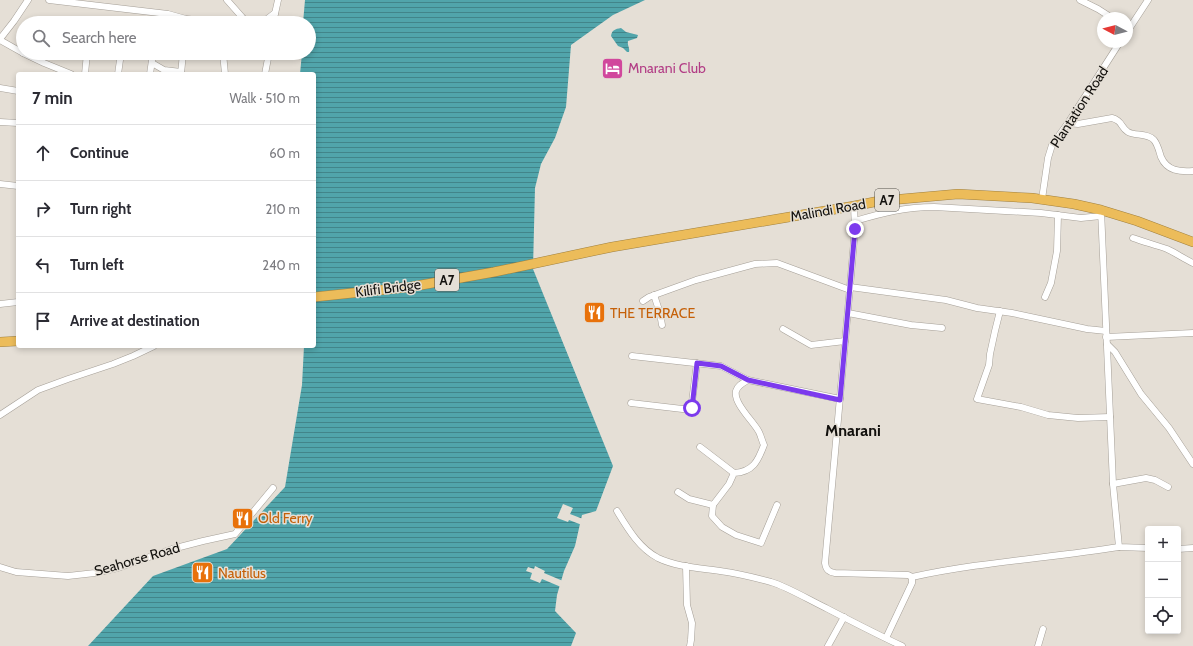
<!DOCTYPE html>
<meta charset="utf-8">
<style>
body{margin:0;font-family:Cabin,sans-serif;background:#f7f7f7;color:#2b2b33}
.controls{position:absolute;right:12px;bottom:12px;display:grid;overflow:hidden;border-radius:4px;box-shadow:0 2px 6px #0003}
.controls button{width:36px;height:36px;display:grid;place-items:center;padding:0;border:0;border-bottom:1px solid #e1e1e2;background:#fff;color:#2b2b33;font:20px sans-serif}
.compass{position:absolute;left:1097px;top:12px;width:36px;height:36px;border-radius:50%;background:#fff;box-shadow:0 2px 6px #0003;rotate:277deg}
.stop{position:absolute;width:12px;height:12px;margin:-9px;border:3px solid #7c3aed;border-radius:50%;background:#fff}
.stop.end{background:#7c3aed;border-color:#fff;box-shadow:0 1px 4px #0008}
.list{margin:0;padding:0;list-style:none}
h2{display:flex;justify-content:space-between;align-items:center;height:52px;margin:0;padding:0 16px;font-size:17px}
h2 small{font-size:13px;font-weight:400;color:#7c7c81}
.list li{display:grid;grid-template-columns:26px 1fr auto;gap:12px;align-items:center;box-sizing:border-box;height:56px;padding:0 16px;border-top:1px solid #e1e1e2}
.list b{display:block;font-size:15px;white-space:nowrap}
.list em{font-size:13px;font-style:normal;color:#7c7c81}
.icon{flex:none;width:22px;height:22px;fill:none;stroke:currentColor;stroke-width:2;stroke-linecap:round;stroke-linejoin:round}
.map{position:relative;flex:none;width:1193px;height:646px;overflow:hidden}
.search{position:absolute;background:#fff;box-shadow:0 2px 6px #0003;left:16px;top:16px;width:300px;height:44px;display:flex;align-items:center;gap:10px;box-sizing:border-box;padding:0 14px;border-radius:22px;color:#7c7c81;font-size:15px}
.panel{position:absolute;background:#fff;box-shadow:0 2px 6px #0003;left:16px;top:72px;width:300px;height:276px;border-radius:4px}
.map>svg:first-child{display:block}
.water{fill:url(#water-rules)}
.pier{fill:#e5dfd6}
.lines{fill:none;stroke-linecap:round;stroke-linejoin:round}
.minor-casing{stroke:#a59f97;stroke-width:7}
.highway-casing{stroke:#a0803f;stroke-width:10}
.minor{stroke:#fff;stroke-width:6}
.highway{stroke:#ecbc5a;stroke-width:9}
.route{stroke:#7c3aed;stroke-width:5}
.labels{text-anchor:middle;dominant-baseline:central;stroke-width:3;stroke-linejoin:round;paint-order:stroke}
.shield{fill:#e5dfd6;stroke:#514e49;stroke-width:1}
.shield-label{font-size:13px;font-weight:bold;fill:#12100d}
.hotel-label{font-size:14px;fill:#b23c85;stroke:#e5dfd6;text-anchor:start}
.street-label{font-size:14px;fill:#12100d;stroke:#e5dfd6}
.food-label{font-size:14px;fill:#c56008;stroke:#e5dfd6;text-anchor:start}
.quarter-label{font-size:16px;font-weight:bold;fill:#12100d;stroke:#e5dfd6}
</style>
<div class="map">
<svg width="1193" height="646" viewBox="0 0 1193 646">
<defs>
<pattern id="water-rules" width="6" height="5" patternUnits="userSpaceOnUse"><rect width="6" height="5" fill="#51a5ab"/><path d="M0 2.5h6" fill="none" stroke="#42858a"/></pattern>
</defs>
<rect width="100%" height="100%" fill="#e5dfd6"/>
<g class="water">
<path d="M305,0H645L613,15L571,45L566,107L555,138L541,164L535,188L533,269L613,466L596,511L582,515L575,546L564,571L557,595L555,611L576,633L571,646H88L153,576L227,549L285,487L302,385L304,346H314V74H300L302,53H309V23H303Z"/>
<path d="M621,28L626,32L638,35L637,38L628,41C627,45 630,48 629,52H627L623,48L618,46L611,36C612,30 615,29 621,28Z"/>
</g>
<g class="pier">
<path d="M563,504L573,508L570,514L583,519L582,525L569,520L568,522L557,518Z"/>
<path d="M535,566L545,571L544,573L563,581L561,587L542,579L540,583L530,579L532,573L526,571L528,567L534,569Z"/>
</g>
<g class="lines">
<defs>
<g id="minor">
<path d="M49,0L168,14L186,19L228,23"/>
<path d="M227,0L242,17L248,23"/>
<path d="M1080,0L1098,9L1112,18"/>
<path d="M162,23V14"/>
<path d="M262,23L275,13"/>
<path d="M273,23L278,0"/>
<path d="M1127,32L1148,0"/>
<path d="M0,39L14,21L28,0"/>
<path d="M0,40L23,53"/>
<path d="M23,53L44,63L71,74"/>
<path d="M223,53L225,74"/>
<path d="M152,63L164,70L181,72"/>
<path d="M85,74L87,53"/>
<path d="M118,74L121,53"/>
<path d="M150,74L153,53"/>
<path d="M181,74L183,53"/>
<path d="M265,74L269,53"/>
<path d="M0,88L18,91"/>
<path d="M0,122L18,123"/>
<path d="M1068,123L1078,124L1112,118C1123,121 1120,127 1128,132C1135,136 1148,133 1154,140C1158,145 1159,151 1161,157C1167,171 1180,172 1193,171"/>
<path d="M0,184L18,186"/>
<path d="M1042,199L1048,158L1052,145L1068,123L1120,42"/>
<path d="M854,206L855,229L850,287L825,563C826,570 829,572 835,573L908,575L912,577V583L886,638"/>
<path d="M1101,210L1113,484L1119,547L1148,548"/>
<path d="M855,221C882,213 905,207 934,207L1041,213L1081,218L1101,216"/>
<path d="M1133,238C1144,242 1156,245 1167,249C1176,253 1184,259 1193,263"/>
<path d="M850,287L946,300L977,308L1012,313L1087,329L1106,331"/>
<path d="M654,295L660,313L662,325"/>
<path d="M1045,297L1051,283L1057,251L1058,215"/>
<path d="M643,301L649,297L696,280L755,264L777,263L850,290"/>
<path d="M0,304L18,302"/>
<path d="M1000,311L995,331L990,354L989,365L977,399L1021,407L1048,415L1078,418L1110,417"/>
<path d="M848,313L911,325L942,328"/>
<path d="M783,329L811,345L845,341"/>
<path d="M1106,337L1193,333"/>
<path d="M1107,344L1115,352L1141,394L1169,428L1193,464"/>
<path d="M632,356L721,366L748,380"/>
<path d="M631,403L691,410L697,363"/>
<path d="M0,415L38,390L68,379L113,364L133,356L154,346"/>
<path d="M700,447L734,473"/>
<path d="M1113,484L1146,478L1155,480L1168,487"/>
<path d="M678,492L689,499L713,505L729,484L734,473C753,472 758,461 764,445C762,441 761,436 759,432C754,422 733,403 736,391C738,385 743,383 748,380L840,399"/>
<path d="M713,505L712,516L722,527L736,535L761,543L777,505"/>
<path d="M617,511C628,529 639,548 658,558C679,568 704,568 727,572C741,574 756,578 771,582C788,587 809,600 826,608C851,621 876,634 902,646"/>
<path d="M1178,549L1193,548"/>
<path d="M686,566L687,605L692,623L691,640L690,646"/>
<path d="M0,567L16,572L68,576L95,573L118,568L172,549L203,541L235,534L273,488"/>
<path d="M912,577C980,562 1050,558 1119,547"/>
<path d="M828,646L844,617"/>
<path d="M1038,646L1043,629"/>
</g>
<g id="highway">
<path d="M314,297L410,287L494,272L612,247L854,206L879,201L958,194L1032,198L1074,204L1101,210L1137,221L1193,242"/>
<path d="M0,342L18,341"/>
</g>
</defs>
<use href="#minor" class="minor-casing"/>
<use href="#highway" class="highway-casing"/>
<use href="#minor" class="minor"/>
<use href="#highway" class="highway"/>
</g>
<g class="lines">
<path class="route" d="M692,408L697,363L721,366L748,380L840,400L855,229"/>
</g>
<defs>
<symbol id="hotel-square" viewBox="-11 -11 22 22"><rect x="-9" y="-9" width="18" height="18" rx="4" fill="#d1479c" stroke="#e5dfd6"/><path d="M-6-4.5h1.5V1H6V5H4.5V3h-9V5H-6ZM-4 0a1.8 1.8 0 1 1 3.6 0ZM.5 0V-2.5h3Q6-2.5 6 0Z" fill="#fff"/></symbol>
<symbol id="restaurant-square" viewBox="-11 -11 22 22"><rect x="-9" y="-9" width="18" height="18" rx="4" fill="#e8710a" stroke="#e5dfd6"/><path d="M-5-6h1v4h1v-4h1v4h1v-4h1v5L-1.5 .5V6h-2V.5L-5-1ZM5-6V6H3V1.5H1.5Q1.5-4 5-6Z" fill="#fff"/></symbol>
</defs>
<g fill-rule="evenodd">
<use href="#hotel-square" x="600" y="56" width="25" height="25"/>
<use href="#restaurant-square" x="582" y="300" width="25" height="25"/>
<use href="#restaurant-square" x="230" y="506" width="25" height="25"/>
<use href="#restaurant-square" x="190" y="560" width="25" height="25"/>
</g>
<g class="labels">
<g class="shield">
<rect x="875" y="189" width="24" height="22" rx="3"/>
<rect x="435" y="269" width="24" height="22" rx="3"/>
</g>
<g class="shield-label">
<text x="887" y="200">A7</text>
<text x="447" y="280">A7</text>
</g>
<g class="hotel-label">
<text x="628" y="68">Mnarani Club</text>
</g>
<g class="street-label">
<text transform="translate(1079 107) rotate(-57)">Plantation Road</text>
<text transform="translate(828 210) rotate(-10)">Malindi Road</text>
<text transform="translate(388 288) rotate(-7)">Kilifi Bridge</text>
<text transform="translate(137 559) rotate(-16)">Seahorse Road</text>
</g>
<g class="food-label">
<text x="610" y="313">THE TERRACE</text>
<text x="258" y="518">Old Ferry</text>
<text x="218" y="573">Nautilus</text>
</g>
<g class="quarter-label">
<text x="853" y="430">Mnarani</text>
</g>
</g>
</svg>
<div class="controls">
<button>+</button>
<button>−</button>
<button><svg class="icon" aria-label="locate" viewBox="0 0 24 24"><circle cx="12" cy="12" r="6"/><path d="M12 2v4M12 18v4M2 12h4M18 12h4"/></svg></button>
</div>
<svg class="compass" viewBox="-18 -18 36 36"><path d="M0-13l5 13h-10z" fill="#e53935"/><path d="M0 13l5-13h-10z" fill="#7c7c81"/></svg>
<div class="stop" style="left:692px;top:408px"></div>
<div class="stop end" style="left:855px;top:229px"></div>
<div class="search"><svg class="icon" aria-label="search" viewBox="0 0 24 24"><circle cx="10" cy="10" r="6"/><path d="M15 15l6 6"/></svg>Search here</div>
<section class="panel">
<h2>7 min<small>Walk · 510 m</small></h2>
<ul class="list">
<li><svg class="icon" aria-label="ahead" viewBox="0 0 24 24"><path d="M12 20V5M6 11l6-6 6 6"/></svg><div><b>Continue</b></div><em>60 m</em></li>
<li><svg class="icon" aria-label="right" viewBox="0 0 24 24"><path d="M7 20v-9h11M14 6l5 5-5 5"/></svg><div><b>Turn right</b></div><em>210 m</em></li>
<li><svg class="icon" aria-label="left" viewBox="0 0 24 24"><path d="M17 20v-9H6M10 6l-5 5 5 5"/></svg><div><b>Turn left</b></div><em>240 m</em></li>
<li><svg class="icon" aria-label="arrive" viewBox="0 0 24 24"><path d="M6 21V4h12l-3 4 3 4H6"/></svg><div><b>Arrive at destination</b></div></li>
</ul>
</section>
</div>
